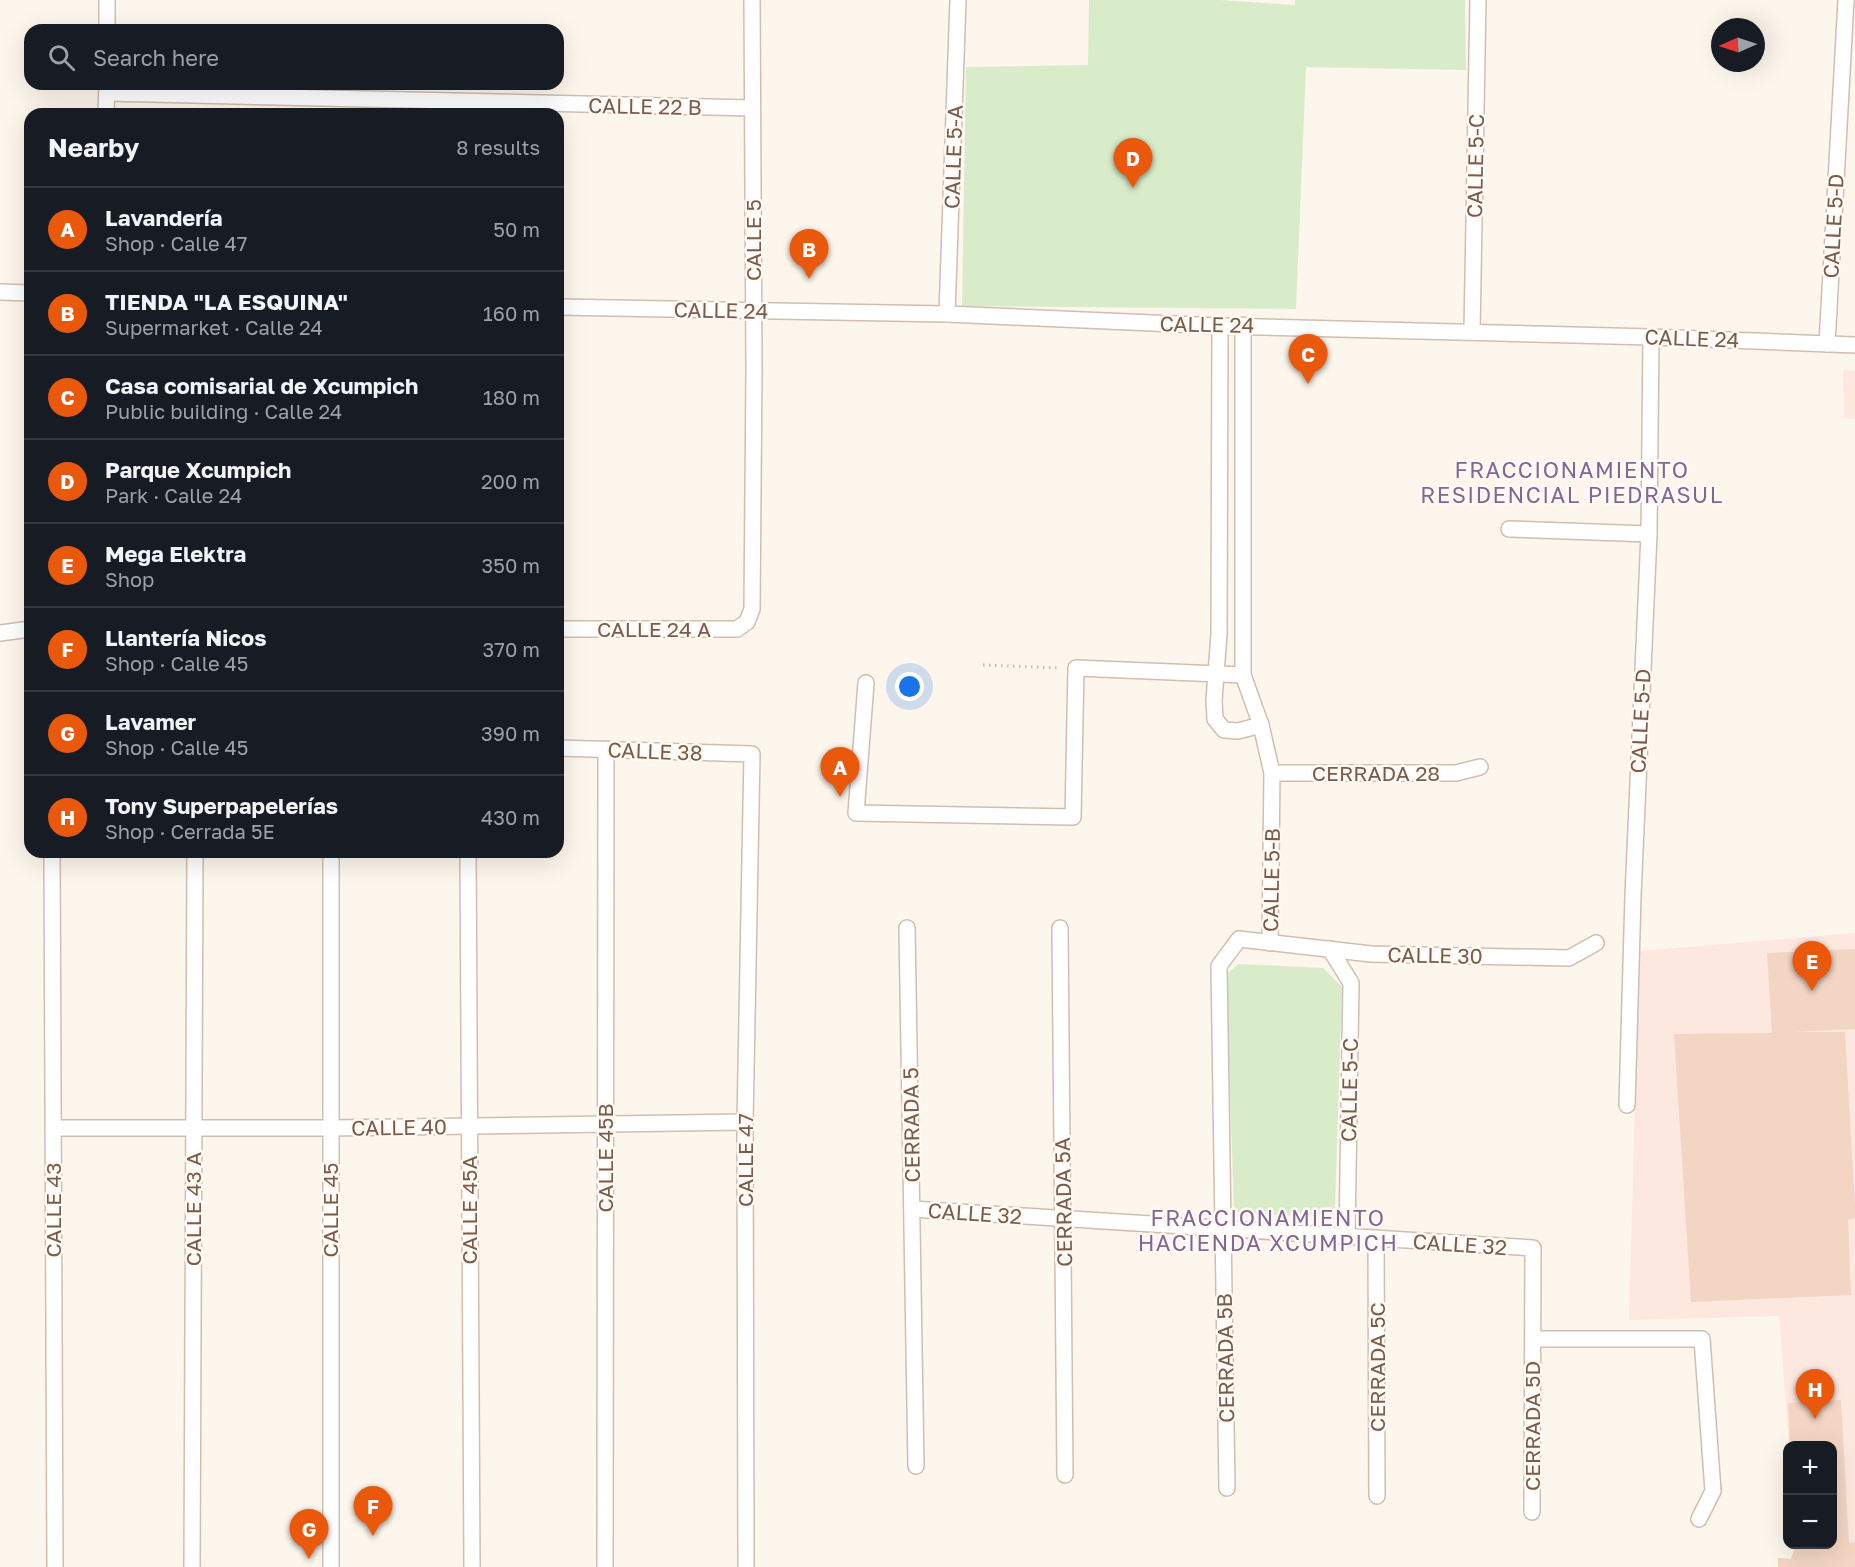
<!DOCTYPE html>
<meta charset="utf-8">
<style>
body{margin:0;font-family:"Golos Text",sans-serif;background:#20242c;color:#f1f3f6}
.controls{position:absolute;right:18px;bottom:18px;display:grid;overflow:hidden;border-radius:12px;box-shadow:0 6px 24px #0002}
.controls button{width:54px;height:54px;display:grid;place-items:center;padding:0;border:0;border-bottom:2px solid #363941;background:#171b24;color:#f1f3f6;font:30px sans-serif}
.compass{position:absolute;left:1711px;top:18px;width:54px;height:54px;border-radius:50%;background:#171b24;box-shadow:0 6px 24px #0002;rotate:267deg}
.you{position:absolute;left:910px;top:687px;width:21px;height:21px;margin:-15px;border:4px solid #fff;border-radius:50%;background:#1a73e8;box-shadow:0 0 0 9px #1a73e833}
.badge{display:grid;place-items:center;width:39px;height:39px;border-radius:50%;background:#ea580c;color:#fff;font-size:20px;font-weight:700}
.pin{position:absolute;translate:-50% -50px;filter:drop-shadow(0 2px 3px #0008)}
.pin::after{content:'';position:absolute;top:32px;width:21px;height:18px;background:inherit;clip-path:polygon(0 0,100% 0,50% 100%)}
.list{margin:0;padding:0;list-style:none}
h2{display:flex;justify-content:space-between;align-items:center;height:78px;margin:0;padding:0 24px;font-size:26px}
h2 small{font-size:20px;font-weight:400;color:#9ea1a6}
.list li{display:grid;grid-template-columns:39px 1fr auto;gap:18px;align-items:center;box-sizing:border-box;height:84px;padding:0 24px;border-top:2px solid #363941}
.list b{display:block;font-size:22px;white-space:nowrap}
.list p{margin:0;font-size:20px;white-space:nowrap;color:#9ea1a6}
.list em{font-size:20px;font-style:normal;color:#9ea1a6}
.icon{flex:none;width:33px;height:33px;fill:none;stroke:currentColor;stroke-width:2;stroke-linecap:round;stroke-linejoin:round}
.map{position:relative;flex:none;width:1855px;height:1567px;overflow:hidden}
.search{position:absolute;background:#171b24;box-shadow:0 6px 24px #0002;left:24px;top:24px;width:540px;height:66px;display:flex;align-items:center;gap:15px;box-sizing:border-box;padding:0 21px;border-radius:18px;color:#9ea1a6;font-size:22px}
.panel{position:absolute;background:#171b24;box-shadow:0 6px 24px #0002;left:24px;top:108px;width:540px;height:750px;border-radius:18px}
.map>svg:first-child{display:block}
.commercial{fill:#fde8e0}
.green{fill:#d8ecc9}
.building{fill:#f3d5c3}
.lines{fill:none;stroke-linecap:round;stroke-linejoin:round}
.street-casing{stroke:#d1beb0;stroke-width:18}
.path{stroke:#d9b8a5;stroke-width:3;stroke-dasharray:1.5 4.5;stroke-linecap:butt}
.street{stroke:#fff;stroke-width:15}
.labels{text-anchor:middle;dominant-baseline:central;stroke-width:5;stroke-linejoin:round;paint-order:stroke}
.street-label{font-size:21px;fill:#7a5c4d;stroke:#fffaf3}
.neighbourhood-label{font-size:22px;letter-spacing:1.5px;fill:#846695;stroke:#fffaf3}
</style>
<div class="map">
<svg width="1855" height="1567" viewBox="0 0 1855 1567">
<rect width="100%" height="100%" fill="#fdf6ec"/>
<g class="commercial">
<path d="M1843,370L1855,371V419L1844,418Z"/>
<path d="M1855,933V1567H1778V1558L1791,1559L1796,1545L1832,1544V1446L1789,1445L1779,1316L1629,1320L1639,951Z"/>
</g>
<g class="green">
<path d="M1089,0H1219L1295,5V0H1465L1466,70L1306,67L1296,309L962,306L966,67L1088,65Z"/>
<path d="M1238,964L1323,968L1342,987L1335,1208L1323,1217L1240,1213L1234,1210L1226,975Z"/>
</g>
<g class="building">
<path d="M1855,949V1029L1793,1032H1845L1855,1206V1218L1848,1220L1851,1295L1691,1302L1674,1034L1772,1033L1767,953Z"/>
<path d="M1841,1400L1849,1543L1855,1542V1567H1778V1558L1791,1559L1796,1544H1832V1446H1790L1788,1403Z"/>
</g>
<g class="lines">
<defs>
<g id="street">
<path d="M107,30V0"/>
<path d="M107,93L752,108"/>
<path d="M106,114L107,84"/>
<path d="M0,292L30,293"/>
<path d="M558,307L947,314L1220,326L1651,337L1855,345"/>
<path d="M947,314L958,0"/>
<path d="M1220,326L1219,634L1214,701L1215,719L1224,730L1238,731L1261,725"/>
<path d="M1472,331L1478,0"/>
<path d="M1827,344L1846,0"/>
<path d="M1509,529L1649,534"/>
<path d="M558,629H737L747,622L752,609L754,370L752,0"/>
<path d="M0,633L30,629"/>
<path d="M1243,675V325"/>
<path d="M866,683L856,813L1073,817L1076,668L1243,675L1261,725L1272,773L1270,943"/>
<path d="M558,748L752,754L745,1122L746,1567"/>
<path d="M1272,773H1456L1480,767"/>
<path d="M52,852L55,1567"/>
<path d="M331,852V1567"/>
<path d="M468,852L472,1567"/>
<path d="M907,928L916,1466"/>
<path d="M1060,928L1065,1475"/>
<path d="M1330,949L1351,983L1347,1236"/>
<path d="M1627,1105L1633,896L1649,534L1651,337"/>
<path d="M53,1128H330L745,1122"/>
<path d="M912,1209L1533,1248L1532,1512"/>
<path d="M1376,1238L1377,1496"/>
<path d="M1533,1339H1702L1713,1491L1699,1519"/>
<path d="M1227,1488L1219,966L1239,939L1371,954L1569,958L1596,943"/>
<path d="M192,1567L195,852"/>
<path d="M605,1567L606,749"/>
</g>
</defs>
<use href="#street" class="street-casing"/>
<path class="path" d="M983,665L1060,668"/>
<use href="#street" class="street"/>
</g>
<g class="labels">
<g class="street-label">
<text transform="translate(645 106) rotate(1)">CALLE 22 B</text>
<text transform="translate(953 157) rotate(-88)">CALLE 5-A</text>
<text transform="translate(1475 166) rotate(-89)">CALLE 5-C</text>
<text transform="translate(1833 226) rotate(-87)">CALLE 5-D</text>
<text transform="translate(753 240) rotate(-90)">CALLE 5</text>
<text transform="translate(721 310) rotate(1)">CALLE 24</text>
<text transform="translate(1207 324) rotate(1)">CALLE 24</text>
<text transform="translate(1692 338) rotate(2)">CALLE 24</text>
<text x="654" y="629">CALLE 24 A</text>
<text transform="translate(1640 721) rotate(-87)">CALLE 5-D</text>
<text transform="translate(655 751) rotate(2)">CALLE 38</text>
<text x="1376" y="773">CERRADA 28</text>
<text transform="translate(1271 880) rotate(-89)">CALLE 5-B</text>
<text transform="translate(1435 955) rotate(1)">CALLE 30</text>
<text transform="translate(1349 1090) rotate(-89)">CALLE 5-C</text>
<text transform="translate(911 1125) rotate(-91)">CERRADA 5</text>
<text transform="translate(399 1127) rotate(-1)">CALLE 40</text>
<text transform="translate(605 1158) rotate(-90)">CALLE 45B</text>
<text transform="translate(745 1160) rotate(-90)">CALLE 47</text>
<text transform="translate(1063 1202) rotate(-91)">CERRADA 5A</text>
<text transform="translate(193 1209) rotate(-90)">CALLE 43 A</text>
<text transform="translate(53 1210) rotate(-90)">CALLE 43</text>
<text transform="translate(330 1210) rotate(-90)">CALLE 45</text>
<text transform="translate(469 1210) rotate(-90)">CALLE 45A</text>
<text transform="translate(975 1213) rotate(4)">CALLE 32</text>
<text transform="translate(1460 1244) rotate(4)">CALLE 32</text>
<text transform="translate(1225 1358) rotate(-91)">CERRADA 5B</text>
<text transform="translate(1377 1367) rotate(-90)">CERRADA 5C</text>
<text transform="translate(1532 1426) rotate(-90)">CERRADA 5D</text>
</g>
<g class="neighbourhood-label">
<text x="1572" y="469">FRACCIONAMIENTO<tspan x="1572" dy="25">RESIDENCIAL PIEDRASUL</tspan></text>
<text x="1268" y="1217">FRACCIONAMIENTO<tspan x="1268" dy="25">HACIENDA XCUMPICH</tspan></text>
</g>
</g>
</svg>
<div class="controls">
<button>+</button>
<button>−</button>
</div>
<svg class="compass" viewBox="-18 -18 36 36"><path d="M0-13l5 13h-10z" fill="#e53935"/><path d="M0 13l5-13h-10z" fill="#9ea1a6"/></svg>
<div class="you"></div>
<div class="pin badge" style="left:840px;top:797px">A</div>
<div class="pin badge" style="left:809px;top:279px">B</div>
<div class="pin badge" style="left:1308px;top:384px">C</div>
<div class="pin badge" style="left:1133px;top:188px">D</div>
<div class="pin badge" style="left:1812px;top:991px">E</div>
<div class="pin badge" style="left:373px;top:1536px">F</div>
<div class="pin badge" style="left:309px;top:1559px">G</div>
<div class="pin badge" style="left:1815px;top:1419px">H</div>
<div class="search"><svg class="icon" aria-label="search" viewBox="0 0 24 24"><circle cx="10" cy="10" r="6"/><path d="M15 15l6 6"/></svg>Search here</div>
<section class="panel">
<h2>Nearby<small>8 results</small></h2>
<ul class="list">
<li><span class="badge">A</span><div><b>Lavandería</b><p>Shop · Calle 47</p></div><em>50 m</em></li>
<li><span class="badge">B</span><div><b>TIENDA &quot;LA ESQUINA&quot;</b><p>Supermarket · Calle 24</p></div><em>160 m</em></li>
<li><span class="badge">C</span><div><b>Casa comisarial de Xcumpich</b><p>Public building · Calle 24</p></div><em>180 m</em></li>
<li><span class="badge">D</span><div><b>Parque Xcumpich</b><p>Park · Calle 24</p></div><em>200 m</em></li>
<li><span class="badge">E</span><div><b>Mega Elektra</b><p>Shop</p></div><em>350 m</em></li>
<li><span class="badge">F</span><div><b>Llantería Nicos</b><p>Shop · Calle 45</p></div><em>370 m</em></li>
<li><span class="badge">G</span><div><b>Lavamer</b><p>Shop · Calle 45</p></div><em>390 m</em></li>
<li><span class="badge">H</span><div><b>Tony Superpapelerías</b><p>Shop · Cerrada 5E</p></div><em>430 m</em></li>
</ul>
</section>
</div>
